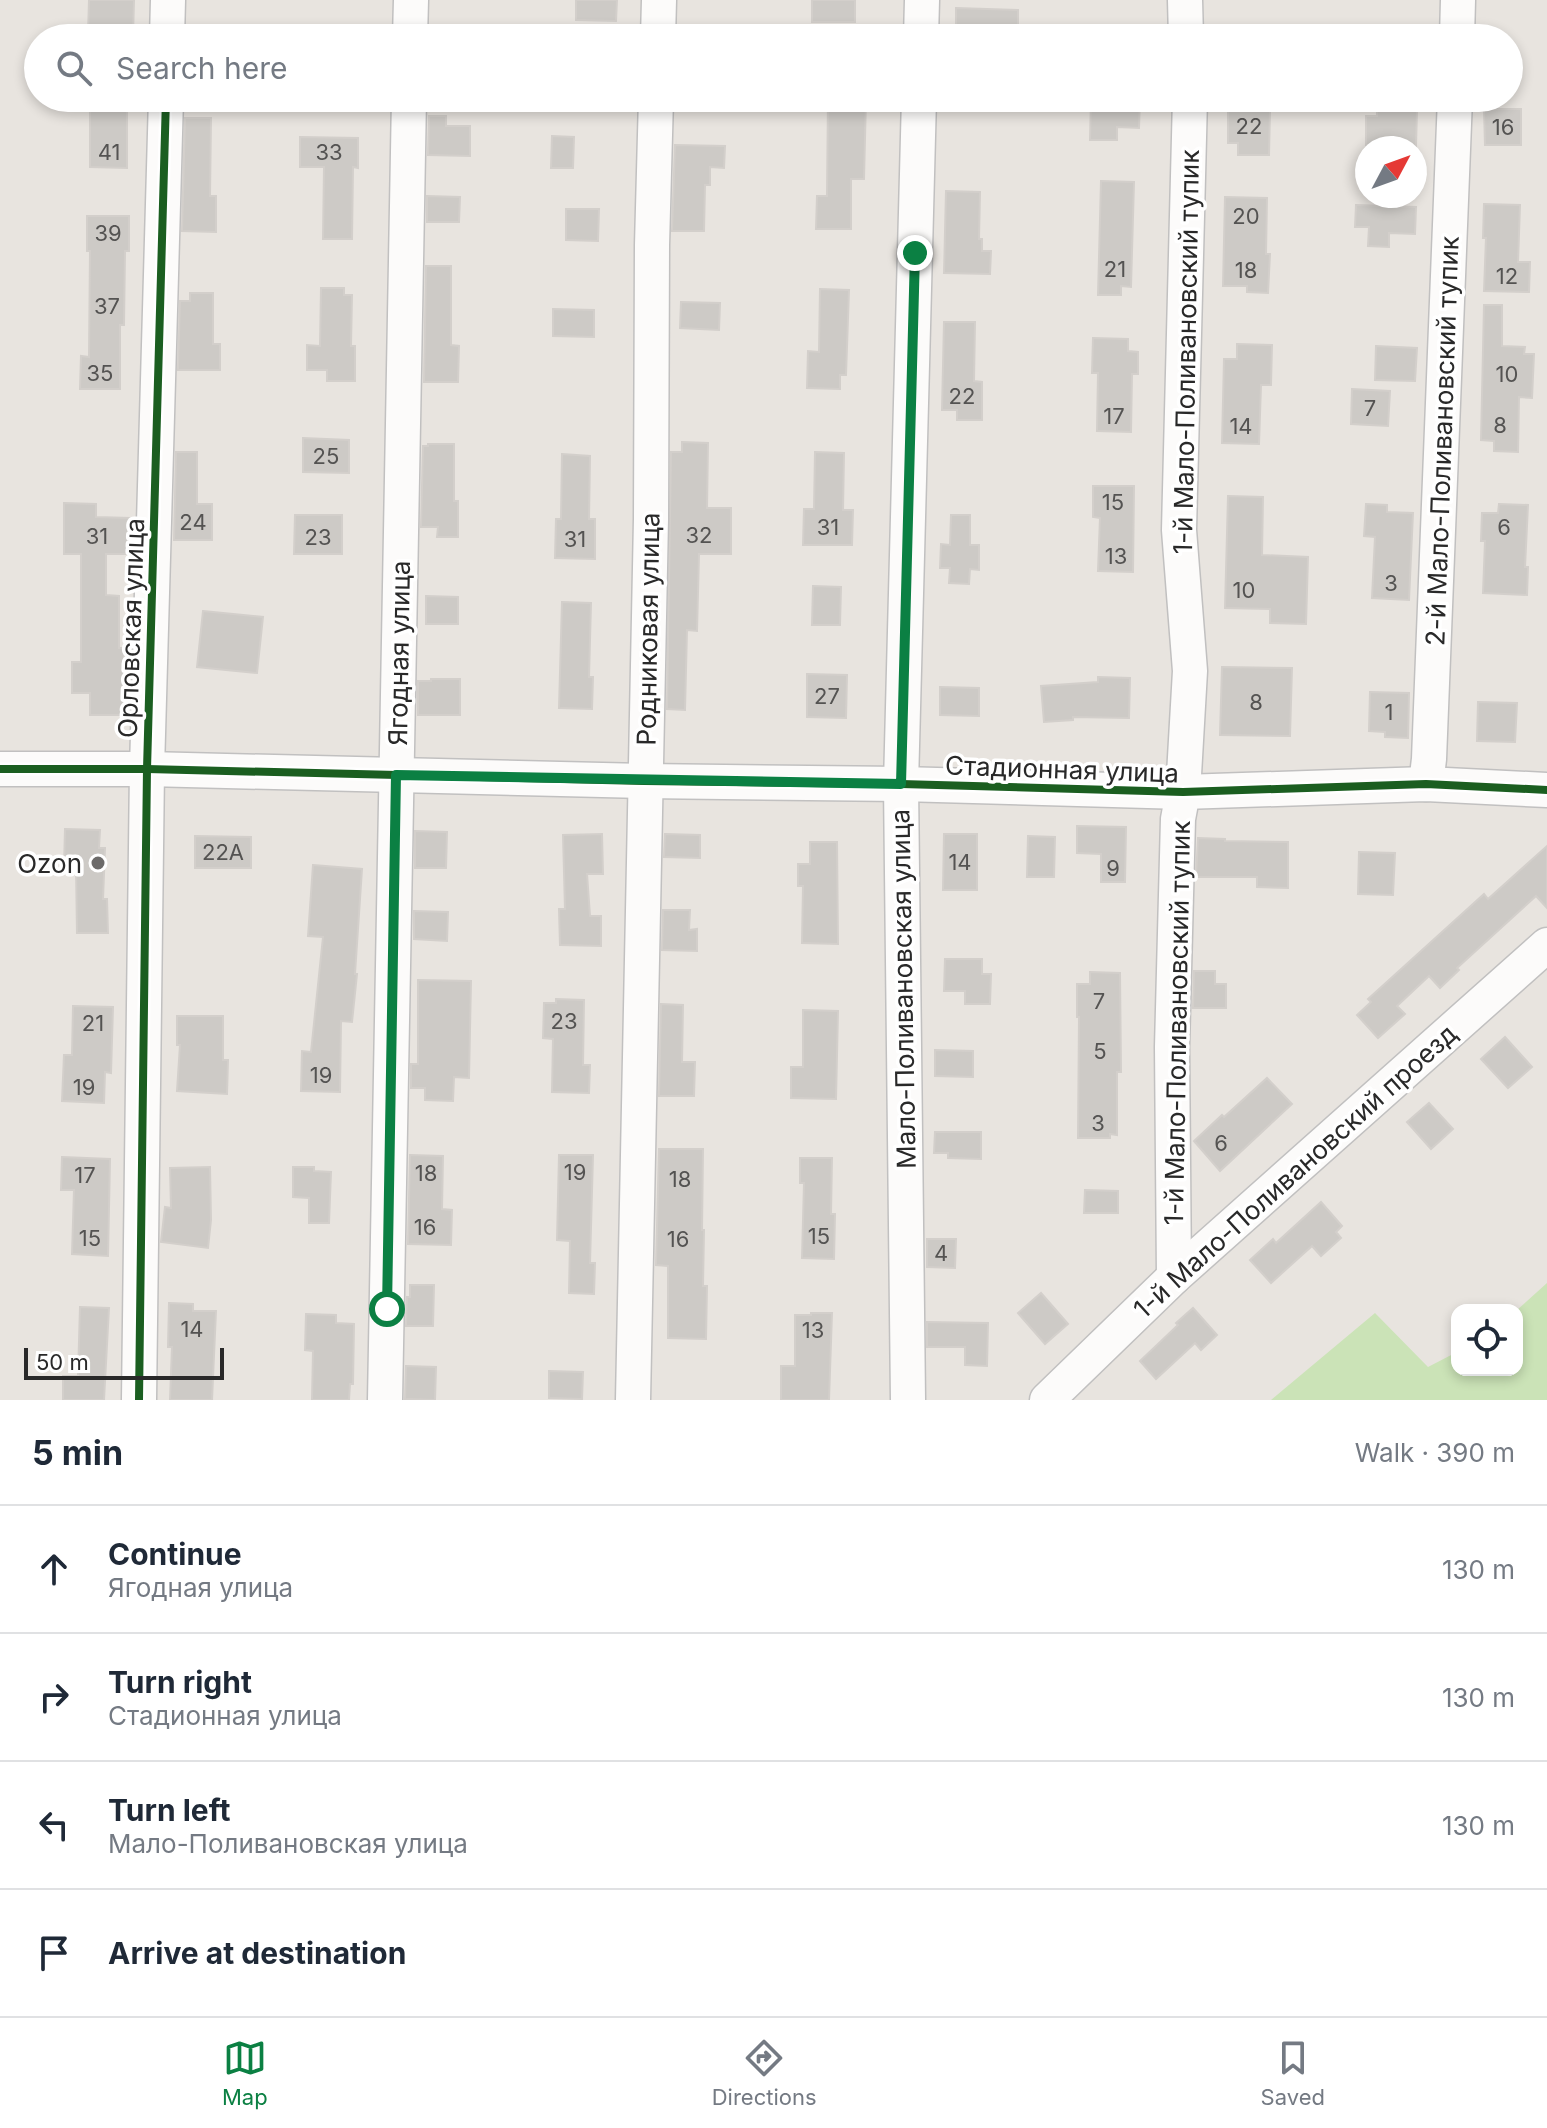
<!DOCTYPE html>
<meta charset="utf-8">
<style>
body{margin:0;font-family:Inter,sans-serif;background:#f6f6f7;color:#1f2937}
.controls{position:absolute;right:24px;bottom:24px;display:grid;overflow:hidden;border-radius:16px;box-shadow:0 4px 12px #0003}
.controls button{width:72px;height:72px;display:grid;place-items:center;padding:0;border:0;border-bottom:2px solid #e0e1e3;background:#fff;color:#1f2937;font:40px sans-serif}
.compass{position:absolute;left:1355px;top:136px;width:72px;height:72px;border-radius:50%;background:#fff;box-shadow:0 4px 12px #0003;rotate:49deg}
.scale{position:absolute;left:24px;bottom:20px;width:200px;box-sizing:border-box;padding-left:8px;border:4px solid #292929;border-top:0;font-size:22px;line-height:28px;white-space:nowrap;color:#292929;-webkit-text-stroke:6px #fff;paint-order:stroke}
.stop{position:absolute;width:24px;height:24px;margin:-18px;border:6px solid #0b8043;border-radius:50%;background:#fff}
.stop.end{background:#0b8043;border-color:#fff;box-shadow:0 2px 8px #0008}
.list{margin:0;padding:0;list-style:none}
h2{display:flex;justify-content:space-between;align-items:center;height:104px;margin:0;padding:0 32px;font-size:34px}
h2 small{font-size:26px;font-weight:400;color:#747a83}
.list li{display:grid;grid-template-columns:52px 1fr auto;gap:24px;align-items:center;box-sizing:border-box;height:128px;padding:0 32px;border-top:2px solid #e0e1e3}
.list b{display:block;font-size:30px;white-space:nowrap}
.list p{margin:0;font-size:26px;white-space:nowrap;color:#747a83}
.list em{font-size:26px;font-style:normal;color:#747a83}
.icon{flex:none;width:44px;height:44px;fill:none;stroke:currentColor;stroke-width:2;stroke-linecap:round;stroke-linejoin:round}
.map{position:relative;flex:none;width:1547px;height:1400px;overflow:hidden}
.search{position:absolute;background:#fff;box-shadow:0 4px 12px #0003;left:24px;right:24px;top:24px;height:88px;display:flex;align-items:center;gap:20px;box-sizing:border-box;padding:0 28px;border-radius:44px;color:#747a83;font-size:30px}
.sheet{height:616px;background:#fff}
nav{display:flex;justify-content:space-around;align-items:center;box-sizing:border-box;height:112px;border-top:2px solid #e0e1e3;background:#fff;font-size:22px;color:#747a83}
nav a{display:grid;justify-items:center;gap:4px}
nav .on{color:#0b8043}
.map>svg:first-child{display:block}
.green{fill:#cbe3b7}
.building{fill:#cdcac6;stroke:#d3cfcb;stroke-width:2}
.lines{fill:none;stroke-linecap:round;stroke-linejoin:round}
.minor-casing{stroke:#c1c0c0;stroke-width:37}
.minor{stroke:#fcfbfa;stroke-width:34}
.cycleway-casing{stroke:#fff;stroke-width:13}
.cycleway{stroke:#1b5e20;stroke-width:8}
.route{stroke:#0b8043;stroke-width:10}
.poi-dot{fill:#6c6a69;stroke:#fff;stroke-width:3}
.labels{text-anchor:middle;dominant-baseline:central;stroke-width:7;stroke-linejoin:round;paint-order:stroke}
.number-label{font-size:22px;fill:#545352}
.street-label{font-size:26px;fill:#292929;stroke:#fff}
.poi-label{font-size:26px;fill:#292929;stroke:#fff;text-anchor:end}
</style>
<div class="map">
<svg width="1547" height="1400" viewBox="0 0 1547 1400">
<rect width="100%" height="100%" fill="#e8e4df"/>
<path class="green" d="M1547,1283V1400H1271L1375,1313L1428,1367L1457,1352V1370H1517V1310Z"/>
<g class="building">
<path d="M89,0H134L133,36L88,34Z"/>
<path d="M576,0H617L616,21L576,20Z"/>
<rect x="812" y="0" width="43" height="22"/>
<path d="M956,8L1018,10V38H956Z"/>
<path d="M90,98H127V168L90,167Z"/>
<path d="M828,98H866L864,179H851V229H816L817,196H827Z"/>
<path d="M1091,98H1140L1139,128L1117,127V140H1090Z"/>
<path d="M1228,109L1270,110L1269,155H1238V143H1228Z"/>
<path d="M1377,109L1417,110L1416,146L1366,145V116H1377Z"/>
<path d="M1484,109H1521V145H1485Z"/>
<path d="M429,116H446V126H470V156L428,155Z"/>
<path d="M185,118H211L210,196H216V232L182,231Z"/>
<path d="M552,136L574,137L573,168H551Z"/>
<path d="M300,137L358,138V168L353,167L352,239H323L324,167H300Z"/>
<path d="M675,145L725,146L724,168L710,167V185H705L704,231H672Z"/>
<path d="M1101,181L1134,182L1131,287L1121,286V295H1098Z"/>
<path d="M946,191L980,192L979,239H982V251H991L990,274L944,273Z"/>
<path d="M427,196L460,197L459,222H427Z"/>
<path d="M1225,197L1267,198L1266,254H1270L1268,293L1247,292V286H1223Z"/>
<path d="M1484,204L1520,205L1518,262H1530L1529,292L1484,291L1486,238H1483Z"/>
<path d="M1356,205L1416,207L1415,234L1389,233V247L1368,246L1369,227H1355Z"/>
<path d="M566,209H599L598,241L566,240Z"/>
<path d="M87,216H129V251H125L124,325H120V389H80L81,356L89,357L90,251H87Z"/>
<path d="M426,266H451V345L459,346L458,382H424Z"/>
<path d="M321,288H344V295H352L351,346H355V381H327V370H307V345L320,346Z"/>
<path d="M820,289L849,290L846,375H840V389L807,388L808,351L819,352Z"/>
<path d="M190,293H213V344H220V370H178L180,301H190Z"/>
<path d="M681,302L720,303L719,330L680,328Z"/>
<path d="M1484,305H1502V346L1525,347L1524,354H1534L1532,398L1519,397L1518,452L1494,451V441L1481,440Z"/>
<path d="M553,309L594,310V337L553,336Z"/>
<path d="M944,322H975L974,381L982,382V420H957V410H942Z"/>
<path d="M1093,338L1128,339V351L1138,352V374H1132L1131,432L1097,431L1098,373H1092Z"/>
<path d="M1237,344L1272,345L1271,385H1261L1259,444L1222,443L1224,359H1237Z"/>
<path d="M1376,346L1417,348L1415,381L1375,380Z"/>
<path d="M1352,389L1390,391L1388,426L1351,424Z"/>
<path d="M303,438L349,440V473L303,472Z"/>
<path d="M682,442L708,443L707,508H731V554H699L697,631L687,630L685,710L667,709L671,452H682Z"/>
<path d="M428,444H454V501H458V537H437L438,527H421L423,446H428Z"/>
<path d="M176,452H197V504H212V540H174Z"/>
<path d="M815,452L844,453L843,510H853L852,545H803L804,509H814Z"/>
<path d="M562,454L590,456L589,519H595V559L555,558L556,519H561Z"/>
<path d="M1093,486H1134L1133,572L1098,571L1100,518L1093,517Z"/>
<path d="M1228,496L1263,497L1262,555L1308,557L1306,624L1270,623V609L1225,608Z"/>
<path d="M64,503L96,504V517L130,518V554H106V595L119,596V648H124V715H90V693H72V662H81V554H64Z"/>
<path d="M1366,504L1387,505V512L1413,513L1409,600L1372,598L1375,537L1364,536Z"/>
<path d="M1499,504L1528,505L1525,567H1528L1527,595L1483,593L1485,541H1481L1482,513H1498Z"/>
<path d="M295,515H342V554H294Z"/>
<path d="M951,515H970V545H979V570L970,569L969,584L949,583L950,568H940L941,544L950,545Z"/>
<path d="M813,586L841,587L840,625H812Z"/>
<path d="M426,596L458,597V624H426Z"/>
<path d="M562,602L591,603L589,677H593L592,709L559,708Z"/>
<path d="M203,611L263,617L257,673L197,667Z"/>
<path d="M1222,667L1292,668L1290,736L1220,735Z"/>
<path d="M807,674L847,675L846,718L807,717Z"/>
<path d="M1098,677L1130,678L1129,718L1073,717V720L1044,722L1041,686L1098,682Z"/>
<path d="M431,679H460V715H418V681H431Z"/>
<path d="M940,687L979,688V716L940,715Z"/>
<path d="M1370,692L1409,693L1408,738L1385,737V732L1369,731Z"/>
<path d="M1478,702L1517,703L1515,742L1477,741Z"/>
<path d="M1077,826L1126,827L1125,882H1101V854L1077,853Z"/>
<path d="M65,829L100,830L99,848H105L103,899H107L108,933H77L76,866H64Z"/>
<path d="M415,831L447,832L446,868H415Z"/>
<path d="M602,834L603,874H587L590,916H601V946L560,945L559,909H565L563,835Z"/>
<path d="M665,834L700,835V858L664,857Z"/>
<path d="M944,834H977V890H943Z"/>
<path d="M195,836L251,837V868H195Z"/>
<path d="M1028,836L1055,837L1054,877H1027Z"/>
<path d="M1198,838L1225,839V841L1288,842V888L1257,887V877H1196Z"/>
<path d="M810,842H837L838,944L802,943L803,886H798V864H810Z"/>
<path d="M1547,846V908L1536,896L1457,968L1459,970L1440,988L1429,976L1397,1006L1405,1014L1378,1038L1357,1015L1371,1002L1368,999L1484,894L1488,899Z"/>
<path d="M1359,852L1395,853L1393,895L1358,894Z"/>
<path d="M313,865L362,869L355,974H357L352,1022L341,1021L340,1092L301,1091L302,1051L311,1052L323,937L308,936Z"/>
<path d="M663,910H690L689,930L697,929V951L662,950Z"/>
<path d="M414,911L448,912L447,941L414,939Z"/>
<path d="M945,959H982V974H991L990,1004H965V991H944Z"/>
<path d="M1194,971H1215V984H1226V1008H1193Z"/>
<path d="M1090,972L1120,973L1121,1072H1117V1135L1110,1134V1138H1078L1079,1017H1077V984H1090Z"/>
<path d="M418,980L471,981L469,1078L454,1077L453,1101L425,1100V1088H411V1064H418Z"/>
<path d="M556,999L584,1000L583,1065H590L589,1093L552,1092L553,1039L543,1038L544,1003H556Z"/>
<path d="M661,1004L683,1005L682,1062H695L694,1096H659Z"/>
<path d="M73,1006L113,1007L111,1073L105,1072L104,1103L62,1101L64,1055H72Z"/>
<path d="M803,1010L838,1011L836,1099L791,1098V1067H803Z"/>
<path d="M177,1016H223V1060H228L227,1094L177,1091L180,1045H177Z"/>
<path d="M1505,1037L1532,1067L1508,1088L1481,1059Z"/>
<path d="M935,1050L973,1051V1077L935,1076Z"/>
<path d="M1267,1078L1292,1104L1220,1171L1194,1141L1222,1115L1224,1117Z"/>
<path d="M1429,1103L1453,1129L1431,1149L1407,1122Z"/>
<path d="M935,1132H981V1159L948,1158V1153H934Z"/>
<path d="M659,1149H703L702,1230H704L703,1286H707L706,1339L668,1338V1266L656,1265Z"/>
<path d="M410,1155L443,1156L442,1209L452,1210L451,1245L408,1244Z"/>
<path d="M559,1155H593L590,1263H595L594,1294L569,1293L570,1241L557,1240Z"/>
<path d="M62,1157L110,1159L108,1256L72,1254L74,1190H61Z"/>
<path d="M800,1158H832L831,1214H835L834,1259L802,1258L804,1183H800Z"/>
<path d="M210,1167L211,1220L208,1248L161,1242L165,1207L171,1208L170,1168Z"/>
<path d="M293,1167H314V1171L331,1172L329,1223H309V1198L293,1197Z"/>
<path d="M1085,1190L1118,1191V1213H1084Z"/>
<path d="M1321,1202L1342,1226L1336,1232L1341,1238L1321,1256L1312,1246L1271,1283L1250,1260L1273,1239L1276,1243Z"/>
<path d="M927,1239H956L955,1268L927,1267Z"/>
<path d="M410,1285H434L433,1326H406L407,1297H410Z"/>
<path d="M1041,1293L1068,1324L1045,1344L1018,1313Z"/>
<path d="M169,1303L193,1304V1311H216L212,1400H170L172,1347H168Z"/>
<path d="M80,1307L109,1308L104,1400H63V1376H78Z"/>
<path d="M1193,1308L1217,1335L1201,1350L1195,1343L1156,1379L1140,1361L1178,1325L1176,1323Z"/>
<path d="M811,1313H832L829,1400H781V1366H795V1315H811Z"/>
<path d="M306,1314L336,1315V1323L354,1324L353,1384H350L349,1400H312L313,1351L305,1350Z"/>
<path d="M927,1322L988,1323L987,1366L965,1365V1347H927Z"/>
<path d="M406,1366L436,1367L435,1400L405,1399Z"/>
<path d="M549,1371L583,1372L582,1399L549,1398Z"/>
</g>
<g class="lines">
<defs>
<g id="minor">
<path d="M1185,0L1186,38"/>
<path d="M167,38L168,0"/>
<path d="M410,38L411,0"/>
<path d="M658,38L659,0"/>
<path d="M921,38L922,0"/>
<path d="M1457,38L1458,0"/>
<path d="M0,769H147L644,781L901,784L1183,792L1426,784L1547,790"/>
<path d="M1426,784L1429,759L1455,98"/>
<path d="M1174,1277L1172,1047L1178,819L1183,792L1190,671L1179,530L1190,98"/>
<path d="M139,1400L147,769L166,98"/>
<path d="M385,1400L409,98"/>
<path d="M633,1400L651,519L652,245L656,98"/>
<path d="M908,1400L901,784L919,98"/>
<path d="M1047,1400L1174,1277L1547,945"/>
</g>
</defs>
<use href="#minor" class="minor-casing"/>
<use href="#minor" class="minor"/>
<defs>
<g id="cycleway">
<path d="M0,769H147L644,781L901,784L1183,792L1426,784L1547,790"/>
<path d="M139,1400L147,769L166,98"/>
</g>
</defs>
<use href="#cycleway" class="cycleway-casing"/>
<use href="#cycleway" class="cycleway"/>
</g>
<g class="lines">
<path class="route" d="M387,1309L396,775L901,784L915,253"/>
</g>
<circle class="poi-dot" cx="98" cy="863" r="8"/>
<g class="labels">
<g class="number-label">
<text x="1249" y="126">22</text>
<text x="1503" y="127">16</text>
<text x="109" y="152">41</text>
<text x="329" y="152">33</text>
<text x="1246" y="216">20</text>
<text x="108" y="233">39</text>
<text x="1115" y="269">21</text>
<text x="1246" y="270">18</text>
<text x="1507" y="276">12</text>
<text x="107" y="306">37</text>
<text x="100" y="373">35</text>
<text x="1507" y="374">10</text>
<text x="962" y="396">22</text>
<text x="1370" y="408">7</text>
<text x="1114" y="416">17</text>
<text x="1500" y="425">8</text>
<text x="1241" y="426">14</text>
<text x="326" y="456">25</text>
<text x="1113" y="502">15</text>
<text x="193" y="522">24</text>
<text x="828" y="527">31</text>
<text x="1504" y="527">6</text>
<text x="699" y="535">32</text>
<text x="97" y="536">31</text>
<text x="318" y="537">23</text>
<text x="575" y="539">31</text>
<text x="1116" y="556">13</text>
<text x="1391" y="583">3</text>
<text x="1244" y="590">10</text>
<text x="827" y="696">27</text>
<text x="1256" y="702">8</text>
<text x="1389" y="712">1</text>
<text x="223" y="852">22А</text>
<text x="960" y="862">14</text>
<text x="1113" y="868">9</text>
<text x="1099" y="1001">7</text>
<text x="564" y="1021">23</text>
<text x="93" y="1023">21</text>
<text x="1100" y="1051">5</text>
<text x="321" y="1075">19</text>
<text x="84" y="1087">19</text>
<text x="1098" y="1123">3</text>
<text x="1221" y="1143">6</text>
<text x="575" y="1172">19</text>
<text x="426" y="1173">18</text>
<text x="85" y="1175">17</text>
<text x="680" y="1179">18</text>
<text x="425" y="1227">16</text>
<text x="819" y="1236">15</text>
<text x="90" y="1238">15</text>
<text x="678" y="1239">16</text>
<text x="941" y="1253">4</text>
<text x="192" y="1329">14</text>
<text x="813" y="1330">13</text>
</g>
<g class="street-label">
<text transform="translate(1186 352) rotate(-89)">1-й Мало-Поливановский тупик</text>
<text transform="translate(1442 441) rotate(-88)">2-й Мало-Поливановский тупик</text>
<text transform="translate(131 628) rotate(-88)">Орловская улица</text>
<text transform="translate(648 629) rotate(-89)">Родниковая улица</text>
<text transform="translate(399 653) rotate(-89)">Ягодная улица</text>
<text transform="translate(1062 769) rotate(2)">Стадионная улица</text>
<text transform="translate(903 989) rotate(-91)">Мало-Поливановская улица</text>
<text transform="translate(1177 1023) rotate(-89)">1-й Мало-Поливановский тупик</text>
<text transform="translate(1295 1171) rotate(-42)">1-й Мало-Поливановский проезд</text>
</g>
<g class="poi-label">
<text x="82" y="863">Ozon</text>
</g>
</g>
</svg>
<div class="controls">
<button><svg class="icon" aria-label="locate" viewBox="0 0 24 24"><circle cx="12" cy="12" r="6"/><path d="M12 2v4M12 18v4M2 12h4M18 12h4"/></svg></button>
</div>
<svg class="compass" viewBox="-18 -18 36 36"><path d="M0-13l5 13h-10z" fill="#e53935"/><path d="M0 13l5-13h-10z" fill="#747a83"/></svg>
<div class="scale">50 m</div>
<div class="stop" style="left:387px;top:1309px"></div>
<div class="stop end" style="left:915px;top:253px"></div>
<div class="search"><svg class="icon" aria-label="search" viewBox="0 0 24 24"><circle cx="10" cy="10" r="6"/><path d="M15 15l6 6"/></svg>Search here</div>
</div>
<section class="sheet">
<h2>5 min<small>Walk · 390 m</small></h2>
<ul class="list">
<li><svg class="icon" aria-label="ahead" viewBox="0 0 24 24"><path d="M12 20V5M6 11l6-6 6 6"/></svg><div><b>Continue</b><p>Ягодная улица</p></div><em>130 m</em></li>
<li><svg class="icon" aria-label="right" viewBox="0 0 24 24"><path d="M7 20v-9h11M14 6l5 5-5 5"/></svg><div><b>Turn right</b><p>Стадионная улица</p></div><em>130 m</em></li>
<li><svg class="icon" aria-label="left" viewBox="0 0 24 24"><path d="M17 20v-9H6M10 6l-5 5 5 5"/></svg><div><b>Turn left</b><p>Мало-Поливановская улица</p></div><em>130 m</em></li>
<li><svg class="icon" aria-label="arrive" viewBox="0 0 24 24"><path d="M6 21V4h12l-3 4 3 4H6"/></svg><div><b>Arrive at destination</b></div></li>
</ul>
</section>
<nav>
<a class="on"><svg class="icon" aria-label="map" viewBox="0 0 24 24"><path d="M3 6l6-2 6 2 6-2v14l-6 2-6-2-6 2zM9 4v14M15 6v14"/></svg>Map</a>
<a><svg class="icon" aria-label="directions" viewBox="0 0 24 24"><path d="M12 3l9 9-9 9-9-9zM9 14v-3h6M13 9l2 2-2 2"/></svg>Directions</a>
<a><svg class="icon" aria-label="saved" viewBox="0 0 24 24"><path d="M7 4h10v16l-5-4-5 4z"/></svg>Saved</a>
</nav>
